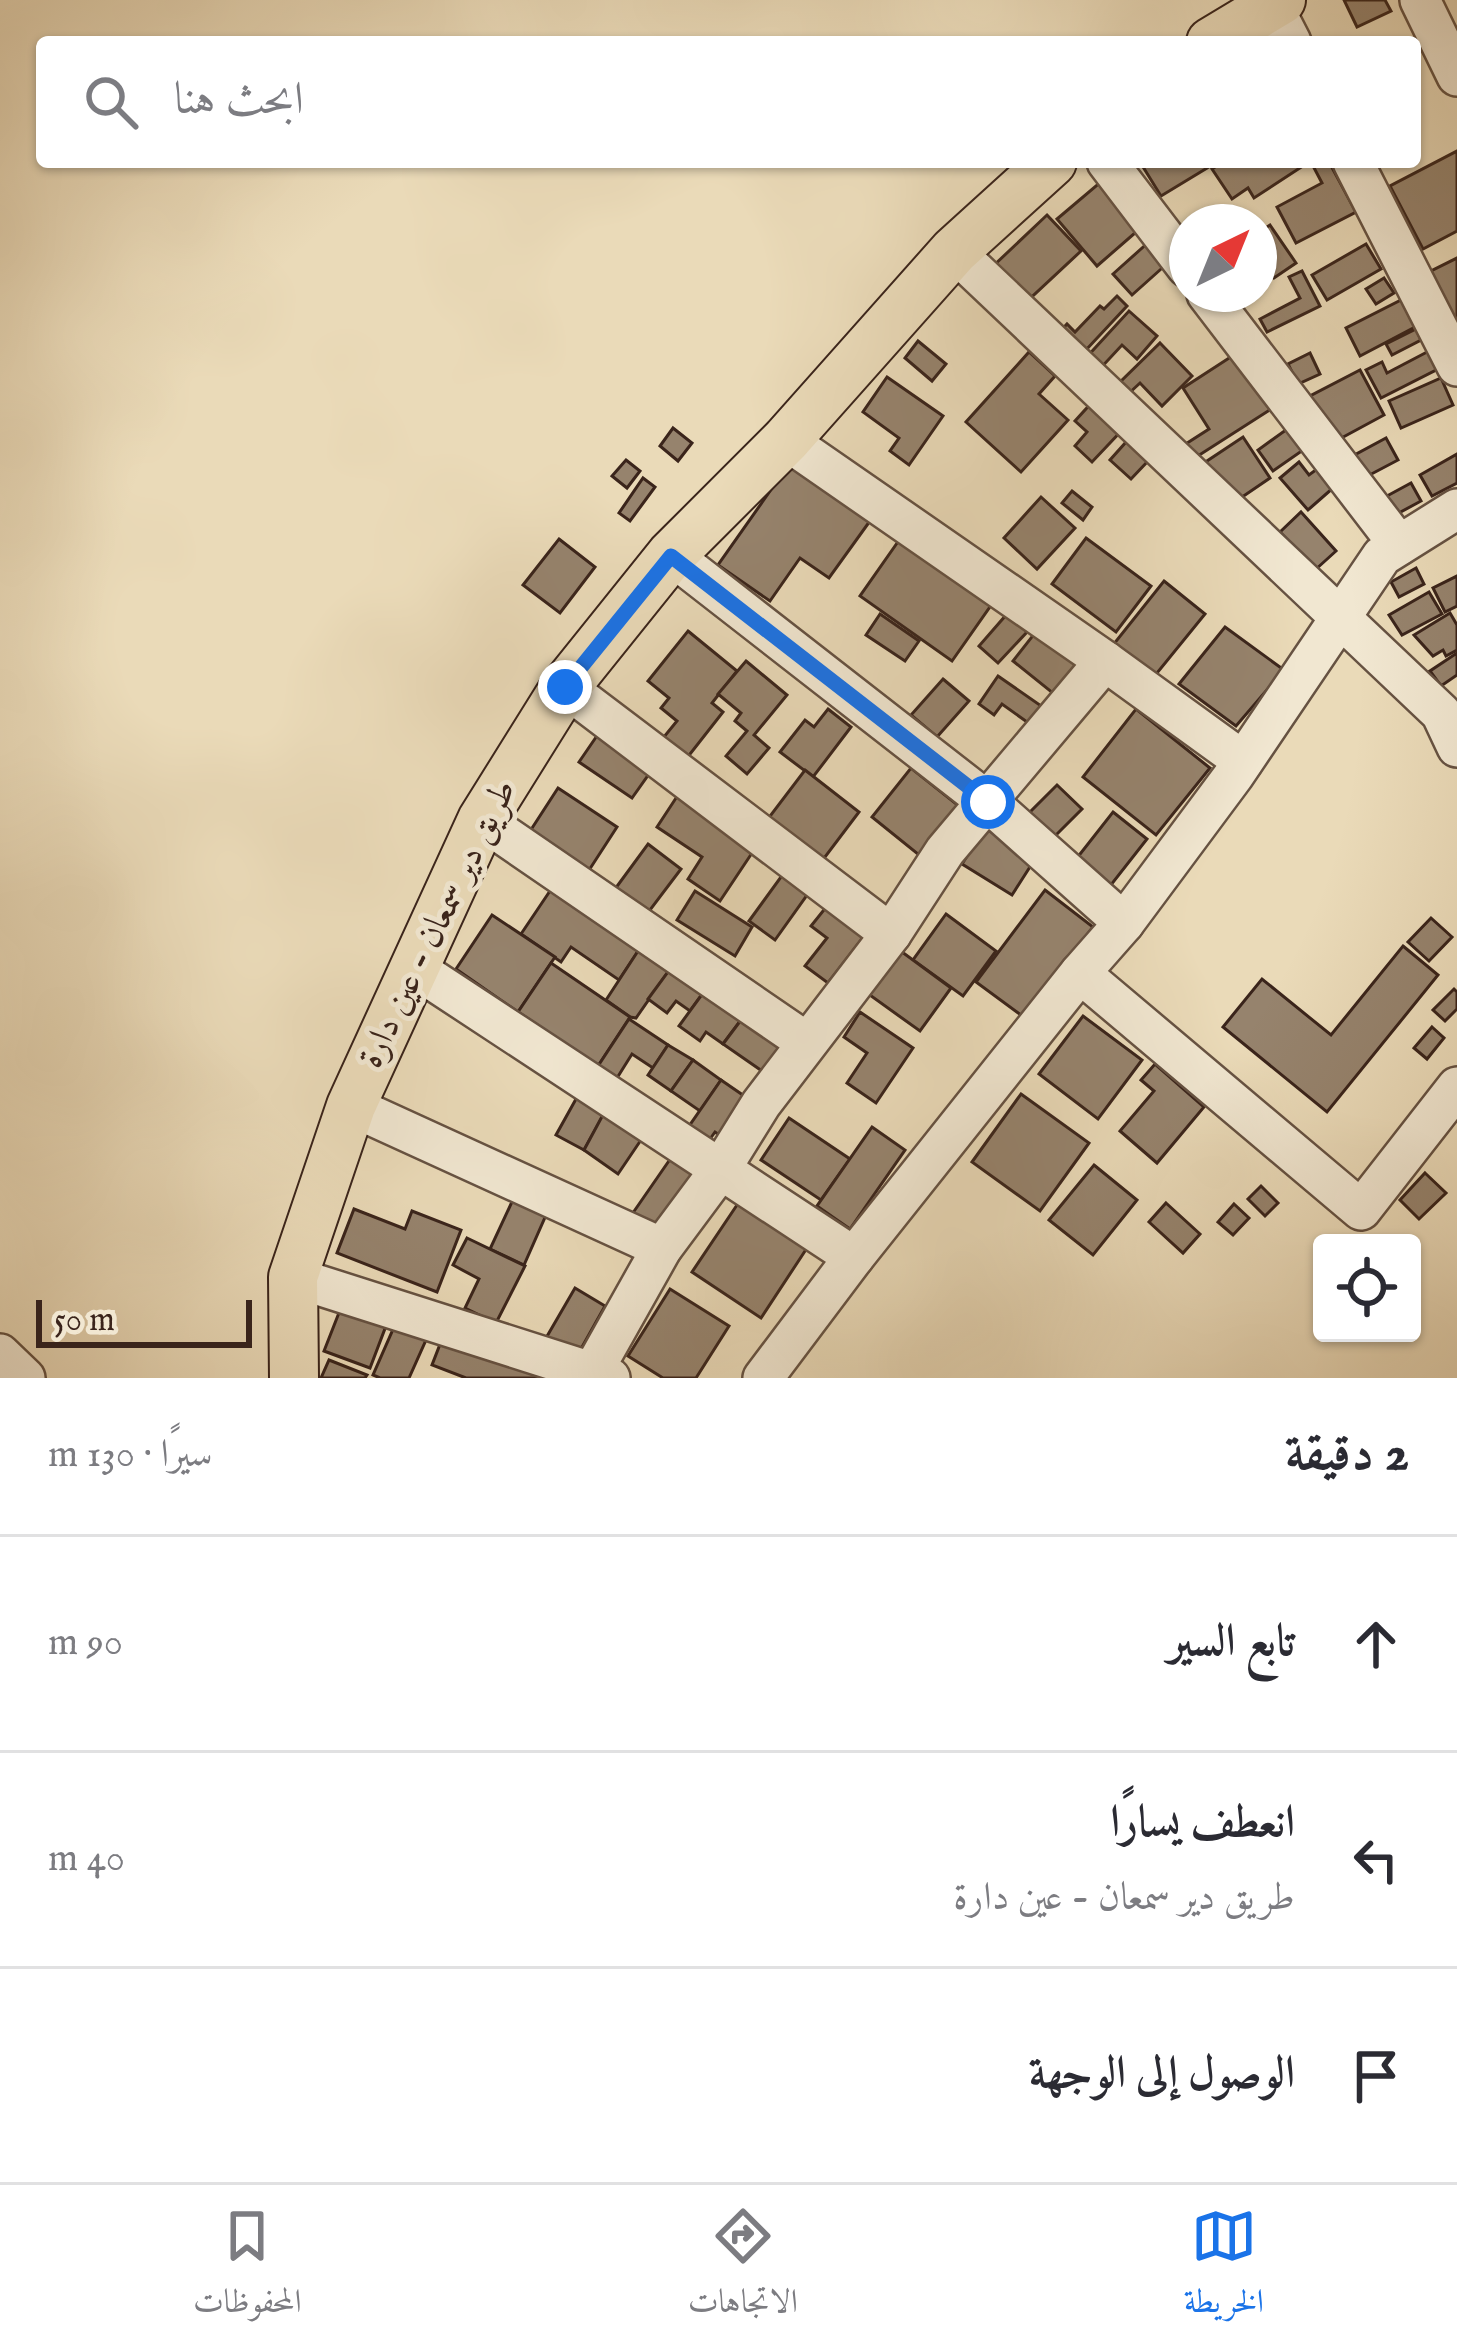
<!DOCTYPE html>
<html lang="ar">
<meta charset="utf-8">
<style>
body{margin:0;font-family:"IM FELL English",Amiri,serif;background:#f7f7f7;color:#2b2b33;direction:rtl}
.controls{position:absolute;right:36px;bottom:36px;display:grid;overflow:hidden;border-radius:12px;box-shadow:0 3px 9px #0004}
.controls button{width:108px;height:108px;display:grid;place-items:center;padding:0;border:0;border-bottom:3px solid #e1e1e2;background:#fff;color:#2b2b33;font:60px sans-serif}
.compass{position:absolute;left:1169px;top:204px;width:108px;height:108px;border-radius:50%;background:#fff;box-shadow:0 3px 9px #0004;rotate:43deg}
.scale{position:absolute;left:36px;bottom:30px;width:216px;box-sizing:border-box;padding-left:12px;border:6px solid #3a241b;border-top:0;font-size:33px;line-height:42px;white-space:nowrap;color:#3a241b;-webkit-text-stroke:9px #f1e7d1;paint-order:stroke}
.stop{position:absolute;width:36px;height:36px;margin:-27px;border:9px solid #1a73e8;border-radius:50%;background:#fff}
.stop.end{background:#1a73e8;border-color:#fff;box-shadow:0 3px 12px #0008}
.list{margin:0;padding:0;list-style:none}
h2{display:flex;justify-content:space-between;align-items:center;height:156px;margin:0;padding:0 48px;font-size:51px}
h2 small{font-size:39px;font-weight:400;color:#7c7c81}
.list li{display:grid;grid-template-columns:78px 1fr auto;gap:36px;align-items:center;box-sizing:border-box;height:216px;padding:0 48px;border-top:3px solid #e1e1e2}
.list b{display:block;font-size:45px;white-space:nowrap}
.list p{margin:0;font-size:39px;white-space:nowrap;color:#7c7c81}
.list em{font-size:39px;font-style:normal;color:#7c7c81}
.icon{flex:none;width:66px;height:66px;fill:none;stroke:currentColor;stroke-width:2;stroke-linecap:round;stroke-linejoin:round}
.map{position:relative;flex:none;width:1457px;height:1378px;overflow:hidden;direction:ltr}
.search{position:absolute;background:#fff;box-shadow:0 3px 9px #0004;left:36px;right:36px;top:36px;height:132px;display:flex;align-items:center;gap:30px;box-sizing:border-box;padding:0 42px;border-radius:12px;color:#7c7c81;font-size:45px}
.sheet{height:804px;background:#fff}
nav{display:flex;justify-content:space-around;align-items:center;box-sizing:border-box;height:168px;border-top:3px solid #e1e1e2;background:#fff;font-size:33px;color:#7c7c81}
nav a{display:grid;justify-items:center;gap:6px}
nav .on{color:#1a73e8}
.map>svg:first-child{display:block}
.building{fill:#96836d;stroke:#3a241b;stroke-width:3}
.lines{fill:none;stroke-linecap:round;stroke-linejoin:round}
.minor-casing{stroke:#665242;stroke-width:44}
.major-casing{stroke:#3a241b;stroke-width:52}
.minor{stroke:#f1e7d1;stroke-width:39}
.major{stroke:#eadab8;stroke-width:48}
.route{stroke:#1a73e8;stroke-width:15}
.labels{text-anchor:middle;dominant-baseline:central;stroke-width:10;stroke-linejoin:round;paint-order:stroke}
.street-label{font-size:36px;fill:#3a241b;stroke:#f1e7d1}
</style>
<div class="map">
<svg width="1457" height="1378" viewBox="0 0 1457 1378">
<rect width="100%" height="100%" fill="#eadab8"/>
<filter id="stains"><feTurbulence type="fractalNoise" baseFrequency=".00167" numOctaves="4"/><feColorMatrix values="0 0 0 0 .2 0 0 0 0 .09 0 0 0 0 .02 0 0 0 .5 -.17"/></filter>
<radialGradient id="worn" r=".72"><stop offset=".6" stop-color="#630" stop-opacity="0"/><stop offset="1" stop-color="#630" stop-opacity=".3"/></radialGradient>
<g class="building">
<path d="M1344,0H1385L1391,11L1357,27Z"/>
<path d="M1457,151V231L1423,249L1390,186Z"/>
<path d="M1140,162H1217L1161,196Z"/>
<path d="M1223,162H1309L1254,198L1248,188L1232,199L1212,169Z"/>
<path d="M1316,162H1329L1356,212L1296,243L1277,207L1322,183L1312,164Z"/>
<path d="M1103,180L1143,226L1097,266L1057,219Z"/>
<path d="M1047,215L1081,251L1023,305L990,269Z"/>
<path d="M1270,225L1296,263L1274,278L1259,257V232Z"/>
<path d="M1151,240L1170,261L1132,295L1113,274Z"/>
<path d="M1366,244L1381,269L1327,300L1312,275Z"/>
<path d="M1457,258V323L1431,271Z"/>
<path d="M1302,271L1320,306L1267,332L1260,319L1300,298L1289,277Z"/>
<path d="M1384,278L1394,293L1376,304L1366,289Z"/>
<path d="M1117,296L1127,306L1085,351L1055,337L1067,324L1075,332L1100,306L1104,309Z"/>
<path d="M1401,300L1415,327L1360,356L1346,328Z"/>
<path d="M1129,311L1157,336L1137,359L1122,345L1097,372L1084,360Z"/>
<path d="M1416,329L1421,340L1392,355L1386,344Z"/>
<path d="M918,341L946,364L932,381L905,358Z"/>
<path d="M1160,343L1192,376L1162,406L1140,383L1126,396L1116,386Z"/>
<path d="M1246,347L1282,402L1190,461L1181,447L1209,429L1183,388Z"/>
<path d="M1429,351L1438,369L1381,398L1366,370L1382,362L1387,373Z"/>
<path d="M1029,352L1055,376L1039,394L1068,420L1021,472L966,422Z"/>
<path d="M1310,353L1320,374L1298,384L1288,364Z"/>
<path d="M1360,370L1384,415L1334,442L1310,396Z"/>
<path d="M887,377L943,416L909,465L890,451L899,438L863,412Z"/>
<path d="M1441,378L1453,405L1401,428L1389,401Z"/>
<path d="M1095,399L1125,427L1092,462L1075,446L1087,432L1075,421Z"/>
<path d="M1290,427L1306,448L1273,471L1258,450Z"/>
<path d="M673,428L692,443L678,461L660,446Z"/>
<path d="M1243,437L1270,478L1229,506L1201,465Z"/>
<path d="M1386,438L1398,460L1360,480L1349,458Z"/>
<path d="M1127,441L1148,461L1131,479L1110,460Z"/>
<path d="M1457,454V483L1432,496L1420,475Z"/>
<path d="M794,457L875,514L829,578L800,558L770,601L718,565Z"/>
<path d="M626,460L640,471L627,488L612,476Z"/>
<path d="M1299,462L1309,475L1317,469L1333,488L1308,510L1280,478Z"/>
<path d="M643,478L655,487L630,521L619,513Z"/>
<path d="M1411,483L1421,501L1384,521L1374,503Z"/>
<path d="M1072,491L1092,507L1083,520L1062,503Z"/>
<path d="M1041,497L1075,528L1037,569L1004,538Z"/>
<path d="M1301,512L1336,551L1315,570L1280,532Z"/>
<path d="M902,536L994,601L952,661L860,596Z"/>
<path d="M1086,538L1151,586L1116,632L1052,584Z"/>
<path d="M559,539L595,567L560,613L523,585Z"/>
<path d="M1416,568L1424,584L1399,597L1391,582Z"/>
<path d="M1457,576V606L1445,612L1433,588Z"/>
<path d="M1164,581L1205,614L1153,678L1113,645Z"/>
<path d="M1429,592L1442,614L1402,635L1389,615Z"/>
<path d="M1450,613L1457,625V650L1446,656L1443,650L1433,656L1414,635Z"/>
<path d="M880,614L919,641L905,661L866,635Z"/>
<path d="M1007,614L1027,632L998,663L979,646Z"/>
<path d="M1042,624L1083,657L1054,694L1013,661Z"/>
<path d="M1225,627L1284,670L1236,726L1179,684Z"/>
<path d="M688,631L737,671L712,703L723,712L683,763L659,743L677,721L661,708L669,698L648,681Z"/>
<path d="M1457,653V675L1441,686L1430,671Z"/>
<path d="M746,661L787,695L754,735L769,748L747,774L726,756L747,731L735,721L741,713L718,694Z"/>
<path d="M998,676L1047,710L1034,727L1002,704L994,715L979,704Z"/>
<path d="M943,679L969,701L937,737L911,715Z"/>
<path d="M828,709L851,727L813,777L780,752L805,720L814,727Z"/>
<path d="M1136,709L1210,768L1156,835L1083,777Z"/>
<path d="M603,727L656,764L632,798L579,762Z"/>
<path d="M911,768L964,810L924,859L872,817Z"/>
<path d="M805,770L859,812L819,865L764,824Z"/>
<path d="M1057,785L1082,809L1052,839L1027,815Z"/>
<path d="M558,788L617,827L582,881L523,842Z"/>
<path d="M678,795L756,847L720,901L688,879L702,857L657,827Z"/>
<path d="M1113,812L1147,839L1107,890L1073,863Z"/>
<path d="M985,828L1035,859L1012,895L962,864Z"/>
<path d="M648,844L681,869L647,914L615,889Z"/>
<path d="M786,870L812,888L775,940L749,921Z"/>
<path d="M556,882L644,942L619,980L571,947L561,962L521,934Z"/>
<path d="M1045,890L1093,927L1025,1018L976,982Z"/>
<path d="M695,891L752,927L735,956L677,920Z"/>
<path d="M831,901L869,930L828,983L805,966L827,938L811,926Z"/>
<path d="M946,914L996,951L963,996L913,960Z"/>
<path d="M492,915L555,957L518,1012L456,969Z"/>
<path d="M1431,918L1452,937L1429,961L1408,942Z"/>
<path d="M1403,946L1438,975L1327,1112L1223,1027L1262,979L1331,1035Z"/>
<path d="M640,948L670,969L636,1018L630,1017L606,1000Z"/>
<path d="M898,949L951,988L920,1031L867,993Z"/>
<path d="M551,963L630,1017L598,1066L518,1012Z"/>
<path d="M670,969L703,993L690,1011L676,1001L667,1013L648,999Z"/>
<path d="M1454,989L1457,992V1009L1445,1021L1433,1010Z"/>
<path d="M703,993L741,1020L723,1044L706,1032L700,1041L679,1026Z"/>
<path d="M860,1012L913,1048L876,1103L847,1083L867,1053L844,1037Z"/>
<path d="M1083,1016L1142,1060L1098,1119L1039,1074Z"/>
<path d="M629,1019L668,1045L653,1068L632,1054L617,1078L598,1066Z"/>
<path d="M741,1020L782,1048L765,1073L723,1044Z"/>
<path d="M1432,1027L1444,1038L1427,1059L1414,1048Z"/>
<path d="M668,1045L693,1060L671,1091L648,1075Z"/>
<path d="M693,1060L721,1080L700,1111L671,1091Z"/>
<path d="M1155,1064L1204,1107L1157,1163L1120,1131L1154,1091L1141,1080Z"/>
<path d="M721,1080L750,1100L724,1138L715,1132L705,1146L685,1132Z"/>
<path d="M581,1090L609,1105L584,1150L556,1135Z"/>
<path d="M1021,1094L1089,1143L1040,1211L972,1162Z"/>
<path d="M605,1111L643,1137L618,1174L584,1150Z"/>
<path d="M789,1118L850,1159L821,1200L761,1160Z"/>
<path d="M872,1127L905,1150L850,1229L817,1206Z"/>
<path d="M673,1155L699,1173L654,1238L628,1220Z"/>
<path d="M1094,1165L1137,1200L1093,1255L1049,1220Z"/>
<path d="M1425,1173L1446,1193L1419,1219L1400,1200Z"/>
<path d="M1261,1186L1278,1203L1265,1216L1248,1199Z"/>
<path d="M517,1191L550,1206L524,1265L490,1249Z"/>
<path d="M739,1202L807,1248L761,1318L692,1272Z"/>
<path d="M1166,1203L1200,1234L1183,1253L1149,1222Z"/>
<path d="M1234,1204L1249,1218L1233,1235L1218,1222Z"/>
<path d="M354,1209L405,1229L412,1211L461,1230L437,1292L337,1253Z"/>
<path d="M467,1238L525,1266L496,1323L465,1308L479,1279L453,1265Z"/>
<path d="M575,1288L605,1306L577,1356L546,1338Z"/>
<path d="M670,1289L729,1326L696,1378H663L628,1356Z"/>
<path d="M344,1300L389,1318L370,1368L324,1351Z"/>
<path d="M398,1318L430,1331L409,1378H380L373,1375Z"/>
<path d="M444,1334L553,1378H466L432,1365Z"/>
<path d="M329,1360L367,1375L365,1378H321Z"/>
</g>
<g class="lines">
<defs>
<g id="minor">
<path d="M1420,0L1457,76"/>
<path d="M1272,5L1291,42"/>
<path d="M1107,162L1187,267"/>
<path d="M1353,162L1457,366"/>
<path d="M954,251L1441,713L1457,747"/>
<path d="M1207,294L1399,545"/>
<path d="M786,440L1105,661L1243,761"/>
<path d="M671,555L988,802L1124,923"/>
<path d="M565,687L891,934"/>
<path d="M482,820L806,1042"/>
<path d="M413,967L854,1257"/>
<path d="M1080,973L1361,1210L1457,1087"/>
<path d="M351,1106L662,1248"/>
<path d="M293,1277L610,1378"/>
<path d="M0,1354L25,1378"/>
<path d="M589,1378L662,1248L720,1170L761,1104L891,934L945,851L1105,661"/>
<path d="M763,1378L854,1257L1080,973L1124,923L1234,775L1382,556L1457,509"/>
</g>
<g id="major">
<path d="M1211,42L1281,0"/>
<path d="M294,1378L293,1277L351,1106L482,820L565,687L671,555L786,440L954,251L1052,162"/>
</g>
</defs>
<use href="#minor" class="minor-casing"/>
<use href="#major" class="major-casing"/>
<use href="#minor" class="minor"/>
<use href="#major" class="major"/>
</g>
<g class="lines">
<path class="route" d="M565,687L671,556L988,802"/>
</g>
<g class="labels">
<g class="street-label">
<text transform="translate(438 924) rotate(-64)">طريق دير سمعان - عين دارة</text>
</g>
</g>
<rect width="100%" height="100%" filter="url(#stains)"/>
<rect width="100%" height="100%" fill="url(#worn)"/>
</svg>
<div class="controls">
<button><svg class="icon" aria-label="locate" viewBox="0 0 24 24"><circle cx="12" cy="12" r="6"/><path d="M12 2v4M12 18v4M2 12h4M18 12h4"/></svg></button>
</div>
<svg class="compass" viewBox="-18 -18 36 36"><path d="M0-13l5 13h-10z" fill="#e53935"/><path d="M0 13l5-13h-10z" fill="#7c7c81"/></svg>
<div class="scale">50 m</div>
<div class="stop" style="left:988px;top:802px"></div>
<div class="stop end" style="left:565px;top:687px"></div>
<div class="search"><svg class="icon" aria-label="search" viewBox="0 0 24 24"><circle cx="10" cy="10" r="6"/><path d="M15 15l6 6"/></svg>ابحث هنا</div>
</div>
<section class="sheet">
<h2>2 دقيقة<small>سيرًا · 130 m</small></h2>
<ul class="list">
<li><svg class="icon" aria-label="ahead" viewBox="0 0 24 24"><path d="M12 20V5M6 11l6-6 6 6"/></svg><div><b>تابع السير</b></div><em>90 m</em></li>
<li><svg class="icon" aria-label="left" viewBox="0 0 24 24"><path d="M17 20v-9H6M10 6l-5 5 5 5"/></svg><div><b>انعطف يسارًا</b><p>طريق دير سمعان - عين دارة</p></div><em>40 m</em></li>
<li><svg class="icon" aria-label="arrive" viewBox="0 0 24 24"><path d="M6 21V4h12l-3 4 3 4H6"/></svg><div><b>الوصول إلى الوجهة</b></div></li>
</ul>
</section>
<nav>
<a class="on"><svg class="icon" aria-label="map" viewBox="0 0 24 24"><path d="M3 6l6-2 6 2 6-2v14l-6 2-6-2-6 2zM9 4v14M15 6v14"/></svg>الخريطة</a>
<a><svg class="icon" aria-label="directions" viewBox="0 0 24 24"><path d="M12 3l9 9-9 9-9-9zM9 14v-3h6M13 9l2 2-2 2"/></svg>الاتجاهات</a>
<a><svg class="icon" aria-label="saved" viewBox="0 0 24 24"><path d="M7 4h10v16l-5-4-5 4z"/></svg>المحفوظات</a>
</nav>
